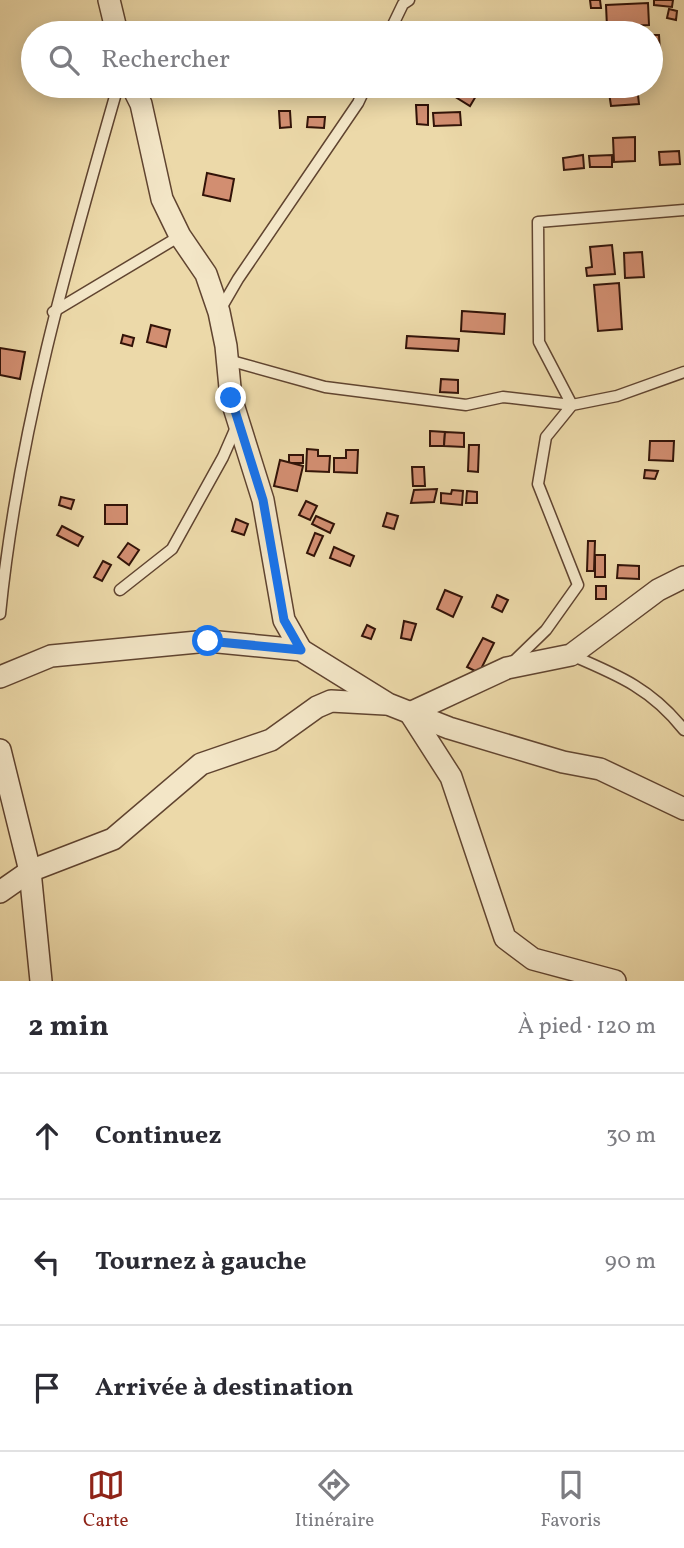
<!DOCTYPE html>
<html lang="fr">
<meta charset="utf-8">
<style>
body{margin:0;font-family:Vollkorn,serif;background:#f7f7f7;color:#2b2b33}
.stop{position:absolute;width:21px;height:21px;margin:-16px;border:5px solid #1a73e8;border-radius:50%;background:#fff}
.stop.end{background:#1a73e8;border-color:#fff;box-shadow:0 2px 7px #0008}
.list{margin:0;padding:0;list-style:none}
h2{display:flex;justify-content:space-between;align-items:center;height:91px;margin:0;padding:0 28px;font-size:30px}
h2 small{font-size:23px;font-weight:400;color:#7c7c81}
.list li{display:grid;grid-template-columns:46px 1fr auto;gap:21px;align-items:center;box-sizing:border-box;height:126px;padding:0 28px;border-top:2px solid #e1e1e2}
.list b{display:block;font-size:26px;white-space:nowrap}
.list em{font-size:23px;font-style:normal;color:#7c7c81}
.icon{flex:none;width:38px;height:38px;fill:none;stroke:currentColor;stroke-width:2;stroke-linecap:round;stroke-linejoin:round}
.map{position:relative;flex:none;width:684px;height:981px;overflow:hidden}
.search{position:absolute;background:#fff;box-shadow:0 4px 18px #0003;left:21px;right:21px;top:21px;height:77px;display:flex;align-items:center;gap:18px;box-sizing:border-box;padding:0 24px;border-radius:38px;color:#7c7c81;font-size:26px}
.sheet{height:469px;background:#fff}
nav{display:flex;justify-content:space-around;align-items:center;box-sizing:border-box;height:98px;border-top:2px solid #e1e1e2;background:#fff;font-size:19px;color:#7c7c81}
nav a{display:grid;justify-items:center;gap:4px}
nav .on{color:#8f2418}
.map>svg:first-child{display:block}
.building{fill:#d28e71;stroke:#321308;stroke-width:2}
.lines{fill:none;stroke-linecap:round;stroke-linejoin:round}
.lane-casing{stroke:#604430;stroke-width:13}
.street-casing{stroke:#604430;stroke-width:24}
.lane{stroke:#f3e6c7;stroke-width:10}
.street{stroke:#f3e6c7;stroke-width:21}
.route{stroke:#1a73e8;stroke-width:9}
</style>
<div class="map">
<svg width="684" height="981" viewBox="0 0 684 981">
<rect width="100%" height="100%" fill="#ecd9a9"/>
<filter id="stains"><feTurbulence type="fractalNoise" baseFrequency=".00286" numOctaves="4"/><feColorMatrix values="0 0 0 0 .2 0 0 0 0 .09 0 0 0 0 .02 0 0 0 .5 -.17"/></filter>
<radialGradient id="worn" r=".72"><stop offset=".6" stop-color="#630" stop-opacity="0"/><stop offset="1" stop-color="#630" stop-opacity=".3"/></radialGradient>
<g class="building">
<path d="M590,0H600L601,8H591Z"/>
<path d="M654,0H673L672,7L654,5Z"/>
<path d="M648,3L649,25L607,27L606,5Z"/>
<path d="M669,9L677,11L676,20L667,18Z"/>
<path d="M580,24L581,33H570L569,25Z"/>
<path d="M651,35H659L660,52L651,53Z"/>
<path d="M454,86L476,96L470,106L449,93Z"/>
<path d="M608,86H637L639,104L611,106Z"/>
<path d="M416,105H428V125L417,124Z"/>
<path d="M279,111H290L291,127L280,128Z"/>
<path d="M460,112L461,125L434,126L433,113Z"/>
<path d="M308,117H325L324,128L307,127Z"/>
<path d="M635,137V161L614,162L613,138Z"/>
<path d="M679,151L680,164L660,165L659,152Z"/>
<path d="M583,155L584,168L564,170L563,158Z"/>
<path d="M612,155V167H590L589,156Z"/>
<path d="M207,173L234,179L230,201L203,195Z"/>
<path d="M612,245L615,274L587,276L586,268L592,267L590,247Z"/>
<path d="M642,252L644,277L625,278L624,253Z"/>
<path d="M619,283L622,329L598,331L594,285Z"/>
<path d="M462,311L505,314L504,334L461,331Z"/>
<path d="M151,325L170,330L166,347L147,342Z"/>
<path d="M123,335L134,338L132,346L121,343Z"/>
<path d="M407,336L459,339L458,351L406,348Z"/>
<path d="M0,348L25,352L20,379L0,375Z"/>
<path d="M441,379L458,380V393L440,392Z"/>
<path d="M430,431L445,432L444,446H430Z"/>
<path d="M445,432L464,433V447L444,446Z"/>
<path d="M650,441H674L673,461L649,460Z"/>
<path d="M469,445H479L478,472L468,471Z"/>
<path d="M307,449L318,450V456H330L329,472L306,471Z"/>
<path d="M346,450H358L357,473L334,472V458H346Z"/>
<rect x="289" y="455" width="14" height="8"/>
<path d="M280,460L303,466L297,491L274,486Z"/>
<path d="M412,467H424L425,486H413Z"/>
<path d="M645,470L658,471L655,479L644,478Z"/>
<path d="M437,489L434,502L411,503L414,490Z"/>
<path d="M452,490L463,491L462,505L441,503V493L451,494Z"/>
<path d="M467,491L477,492V503H466Z"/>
<path d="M61,497L74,500L71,509L59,505Z"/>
<path d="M306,501L317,506L310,520L299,515Z"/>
<rect x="105" y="505" width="22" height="19"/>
<path d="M387,513L398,516L394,529L383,526Z"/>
<path d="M316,516L334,524L330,533L312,524Z"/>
<path d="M236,519L248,524L244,535L232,531Z"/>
<path d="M62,526L83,537L78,546L57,535Z"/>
<path d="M315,533L323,536L314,556L307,553Z"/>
<path d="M588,541H595L594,571H587Z"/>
<path d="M128,543L139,550L129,565L118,557Z"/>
<path d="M334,547L354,556L350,566L330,558Z"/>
<rect x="595" y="555" width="10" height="22"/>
<path d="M103,561L111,565L102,581L94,577Z"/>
<path d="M618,565L639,566V579L617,578Z"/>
<rect x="596" y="586" width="10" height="13"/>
<path d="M445,590L462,597L453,617L437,609Z"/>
<path d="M497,595L508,600L502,612L492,607Z"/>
<path d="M404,621L416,624L411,640L401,638Z"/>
<path d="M367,625L375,629L371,639L362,636Z"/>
<path d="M483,638L494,643L479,673L467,667Z"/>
</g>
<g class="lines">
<defs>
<g id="lane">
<path d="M389,33L403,4L409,0"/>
<path d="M220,310L238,279L358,103L366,86"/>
<path d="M53,312L180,236"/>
<path d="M228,360L325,387L466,405L503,397L572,405"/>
<path d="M572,405L539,342L538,222L684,210"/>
<path d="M120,590L172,549L223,457L237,425"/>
<path d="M0,614C18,433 68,260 118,86"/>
<path d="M571,655C618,675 652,689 684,730"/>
<path d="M512,663L546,630L578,585L538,484L546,437L572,405L617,396L684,372"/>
</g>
<g id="street">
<path d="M109,0L117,33"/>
<path d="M132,86L141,104L162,199L180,236L206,274L219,312L226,346L231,398L263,500L284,620L301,650"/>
<path d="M0,677L51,656L208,641L301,650L388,704L449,728L563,762L600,769L684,809"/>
<path d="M0,750L30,871L41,981"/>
<path d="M0,892L30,871L113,839L201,764L271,740L317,707L331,701L385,704"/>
<path d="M615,981L533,959L505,938L451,777L410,713L507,668L571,655L658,590L684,577"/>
</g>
</defs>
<use href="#lane" class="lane-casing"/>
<use href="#street" class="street-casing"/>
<use href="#lane" class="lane"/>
<use href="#street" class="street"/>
</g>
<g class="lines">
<path class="route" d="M208,641L301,650L284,620L263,500L231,398"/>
</g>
<rect width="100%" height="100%" filter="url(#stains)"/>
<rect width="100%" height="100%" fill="url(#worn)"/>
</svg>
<div class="stop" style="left:208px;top:641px"></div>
<div class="stop end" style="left:231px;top:398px"></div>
<div class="search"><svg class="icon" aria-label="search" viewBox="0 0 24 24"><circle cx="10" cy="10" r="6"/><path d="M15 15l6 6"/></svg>Rechercher</div>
</div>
<section class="sheet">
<h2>2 min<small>À pied · 120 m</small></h2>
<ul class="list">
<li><svg class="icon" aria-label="ahead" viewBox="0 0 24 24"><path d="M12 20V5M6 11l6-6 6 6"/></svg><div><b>Continuez</b></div><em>30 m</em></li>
<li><svg class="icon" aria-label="left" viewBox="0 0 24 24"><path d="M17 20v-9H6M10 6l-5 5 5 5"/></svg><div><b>Tournez à gauche</b></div><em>90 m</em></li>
<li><svg class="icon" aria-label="arrive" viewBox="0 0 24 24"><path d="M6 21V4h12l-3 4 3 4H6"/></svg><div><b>Arrivée à destination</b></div></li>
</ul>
</section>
<nav>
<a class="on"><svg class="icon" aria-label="map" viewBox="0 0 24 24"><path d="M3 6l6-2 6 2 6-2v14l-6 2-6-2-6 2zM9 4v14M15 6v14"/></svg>Carte</a>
<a><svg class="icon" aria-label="directions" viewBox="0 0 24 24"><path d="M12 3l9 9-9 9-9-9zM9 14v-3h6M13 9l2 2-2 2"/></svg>Itinéraire</a>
<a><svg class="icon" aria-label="saved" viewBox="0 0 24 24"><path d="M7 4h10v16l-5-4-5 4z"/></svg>Favoris</a>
</nav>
